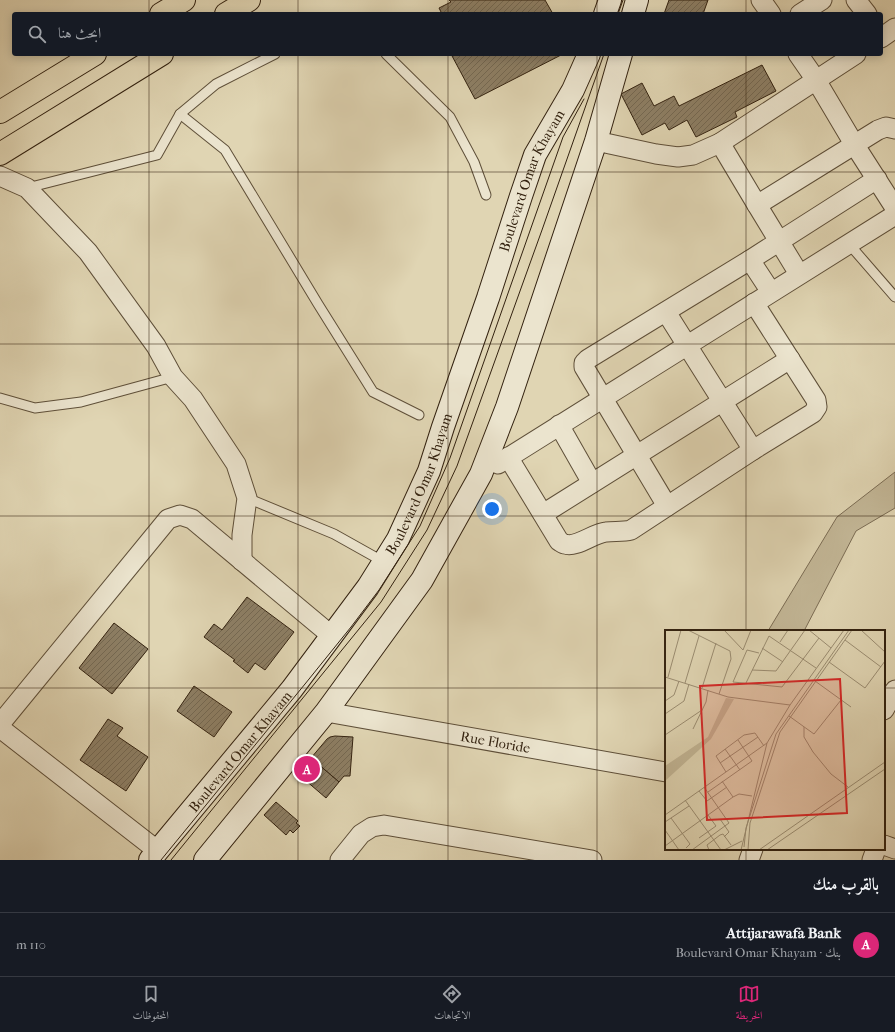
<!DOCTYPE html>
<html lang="ar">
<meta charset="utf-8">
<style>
body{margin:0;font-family:"IM FELL French Canon",Amiri,serif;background:#20242c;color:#f1f3f6;direction:rtl}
.you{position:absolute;left:492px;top:509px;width:14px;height:14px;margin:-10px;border:3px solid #fff;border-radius:50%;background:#1a73e8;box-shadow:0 0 0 6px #1a73e833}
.badge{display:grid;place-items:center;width:26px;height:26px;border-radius:50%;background:#db2777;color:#fff;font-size:13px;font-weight:700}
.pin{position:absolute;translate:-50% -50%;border:2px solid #fff;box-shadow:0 1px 4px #0006}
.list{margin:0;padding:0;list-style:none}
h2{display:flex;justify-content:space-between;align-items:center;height:52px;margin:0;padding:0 16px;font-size:17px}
h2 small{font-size:13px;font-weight:400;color:#9ea1a6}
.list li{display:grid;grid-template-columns:26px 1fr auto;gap:12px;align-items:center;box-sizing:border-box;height:64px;padding:0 16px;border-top:1px solid #363941}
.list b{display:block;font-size:15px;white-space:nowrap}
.list p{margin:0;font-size:13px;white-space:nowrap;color:#9ea1a6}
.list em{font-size:13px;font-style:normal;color:#9ea1a6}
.icon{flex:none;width:22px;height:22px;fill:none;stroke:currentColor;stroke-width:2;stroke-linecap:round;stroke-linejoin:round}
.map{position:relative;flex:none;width:895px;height:860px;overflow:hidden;direction:ltr}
.search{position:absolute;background:#171b24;box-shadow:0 2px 10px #0003;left:12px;right:12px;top:12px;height:44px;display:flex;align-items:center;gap:10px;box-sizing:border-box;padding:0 14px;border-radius:4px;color:#9ea1a6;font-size:15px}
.sheet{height:116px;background:#171b24}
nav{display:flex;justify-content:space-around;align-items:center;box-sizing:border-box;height:56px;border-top:1px solid #363941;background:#171b24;font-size:11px;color:#9ea1a6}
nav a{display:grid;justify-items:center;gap:2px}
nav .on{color:#db2777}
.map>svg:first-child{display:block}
.green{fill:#c3b797;stroke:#7b6c54}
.building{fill:url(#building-hatch);stroke:#332210}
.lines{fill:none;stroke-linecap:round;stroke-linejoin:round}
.lane-casing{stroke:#5e4f39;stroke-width:11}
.street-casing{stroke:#5e4f39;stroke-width:21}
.secondary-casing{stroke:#332210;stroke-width:24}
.highway-casing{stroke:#332210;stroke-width:24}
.lane{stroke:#ebe4ce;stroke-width:9}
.street{stroke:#ebe4ce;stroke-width:19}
.secondary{stroke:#ebe4ce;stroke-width:22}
.highway{stroke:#e0d5b3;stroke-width:22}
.tram{stroke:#332210;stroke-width:1}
.grid{fill:none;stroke:#332210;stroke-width:1;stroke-opacity:0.55}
.labels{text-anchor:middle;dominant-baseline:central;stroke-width:3.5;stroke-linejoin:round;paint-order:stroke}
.street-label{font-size:14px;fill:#332210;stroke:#ebe4ce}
.inset-road{fill:none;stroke:#9b8d72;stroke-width:1}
.view{fill:#d62828;fill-opacity:0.15;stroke:#d62828;stroke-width:2}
.inset-edge{fill:none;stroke:#332210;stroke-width:2}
</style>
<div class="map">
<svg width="895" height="860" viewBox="0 0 895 860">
<defs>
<pattern id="building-hatch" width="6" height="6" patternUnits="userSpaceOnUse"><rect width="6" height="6" fill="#8d7f65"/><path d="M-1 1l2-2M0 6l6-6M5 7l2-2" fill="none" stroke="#746852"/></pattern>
</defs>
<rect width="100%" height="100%" fill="#e0d5b3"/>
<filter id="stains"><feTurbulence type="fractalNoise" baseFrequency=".005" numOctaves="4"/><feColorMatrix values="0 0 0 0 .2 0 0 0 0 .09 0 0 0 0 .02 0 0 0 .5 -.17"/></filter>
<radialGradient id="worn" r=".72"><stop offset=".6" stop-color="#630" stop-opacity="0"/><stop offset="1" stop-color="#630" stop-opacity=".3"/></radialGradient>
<path class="green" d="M895,472V508L856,531L804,631H768L837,517Z"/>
<g class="building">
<path d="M449,0H545L553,14H442L439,8L451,2Z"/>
<path d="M669,0H708L703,14H664Z"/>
<path d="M451,54H563L475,99Z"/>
<path d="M762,65L776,91L735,112L737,117L696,137L687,120L669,130L665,123L642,135L621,94L642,83L654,106L674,96L679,106Z"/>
<path d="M247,597L294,632L265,670L255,663L248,673L233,661L235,660L204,637L214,624L222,630Z"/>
<path d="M114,623L148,649L112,694L79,668Z"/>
<path d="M194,686L232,712L214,737L177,711Z"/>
<path d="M108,719L123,728L117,736L148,757L126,791L80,760Z"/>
<path d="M335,736L353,737L350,776H344L339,782L311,758L327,739L330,737Z"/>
<path d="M311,758L339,782L326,798L297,773Z"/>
<path d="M276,802L298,821L296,823L300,826L293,833L290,830L286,835L264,815Z"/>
</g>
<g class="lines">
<defs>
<g id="lane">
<path d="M386,54L450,117L474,162L486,195"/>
<path d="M180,114L225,150L318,304L373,392L419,415"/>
<path d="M27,188L157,155L180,114L216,84L275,54"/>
<path d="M849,244L895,297"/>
<path d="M0,398L35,408L81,402L173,377"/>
<path d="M247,498L334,534L384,562"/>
</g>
<g id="street">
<path d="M761,0L771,14"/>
<path d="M856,0L867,14"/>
<path d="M800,14L822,0"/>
<path d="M881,38L895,28"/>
<path d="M798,54L816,80L854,144L895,208"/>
<path d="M596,141L656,154L678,157L693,155L720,143L856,54"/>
<path d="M720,143L757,205L799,274"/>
<path d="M0,176L27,188L88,252L156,346L173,377L193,399L236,464L247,498L242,535V561"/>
<path d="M757,205L878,130L886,127L895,129"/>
<path d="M750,260L771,292"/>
<path d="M666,312L753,450"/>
<path d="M559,425L592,483"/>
<path d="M508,457L559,541C561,542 563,544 565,544C576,548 594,533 606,532C614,531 623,532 631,530L753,450L813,413L817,407L816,400L754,303"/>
<path d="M498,464L895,215"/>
<path d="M667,506L584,367V363L588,359L750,260L877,179"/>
<path d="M543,514L790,359"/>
<path d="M884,710L895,690"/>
<path id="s1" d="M326,712L666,772"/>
<path d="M0,724L168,519L180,515L192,519L332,636"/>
<path d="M0,728L158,851"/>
<path d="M884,845L895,849"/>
<path d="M340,860L361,834L372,827L384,825L592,860"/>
<path d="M749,860L753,849"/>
<path d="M872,860L876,849"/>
</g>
<g id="secondary">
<path d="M605,14L610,0"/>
<path d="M633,14L637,0"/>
<path id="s2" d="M150,860L292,689L368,587L398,539L429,471L443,427L488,298L521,196L535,155L573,90L589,54"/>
<path d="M205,860L326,712L353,675L422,580L481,474L507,407L596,141L621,54"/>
</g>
<g id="highway">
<path d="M161,14L184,0"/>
<path d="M226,14L249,0"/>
<path d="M0,112L95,54"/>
<path d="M0,154L162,54"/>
</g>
</defs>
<use href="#lane" class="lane-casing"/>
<use href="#street" class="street-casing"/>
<use href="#secondary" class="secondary-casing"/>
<use href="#highway" class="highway-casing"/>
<use href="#lane" class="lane"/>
<use href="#street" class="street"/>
<use href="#secondary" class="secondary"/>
<use href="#highway" class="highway"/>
<g class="tram">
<path d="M618,14L623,0"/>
<path d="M161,860L305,684L351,627L379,590L420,526L450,458L563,137L584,99"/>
<path d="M171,860L381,602L427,530L457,466L542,230L604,54"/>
</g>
</g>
<path class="grid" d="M149,0V14M298,0V14M448,0V14M597,0V14M746,0V14M149,54V860M298,54V860M448,54V860M597,54V860M746,54V631M0,172H895M0,344H895M0,516H895M0,688H666M884,688H895M746,849V860"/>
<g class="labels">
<g class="street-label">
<text stroke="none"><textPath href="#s2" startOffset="789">Boulevard Omar Khayam</textPath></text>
<text stroke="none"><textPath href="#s2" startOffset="465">Boulevard Omar Khayam</textPath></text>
<text stroke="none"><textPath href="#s1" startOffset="172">Rue Floride</textPath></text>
<text stroke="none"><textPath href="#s2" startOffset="141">Boulevard Omar Khayam</textPath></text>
</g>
</g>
<g transform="translate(665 630)">
<rect width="220" height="220" fill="#e0d5b3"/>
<path d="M61,68L69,69L46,109L0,151V136L43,107Z" fill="#c3b797"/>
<path class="inset-road" d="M23,0L65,21L66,29L54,64M59,0L78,20L86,0M144,0L166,18M196,0L220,22M180,10L216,37M115,12L123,0M97,18L118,32M94,23L82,20L68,52L117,57L154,8M164,32L200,58L220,31M87,40L111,41L140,0M0,47L63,67L125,75M3,47L16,0M150,51L186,77M20,53L34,6M81,53L104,6L151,38M37,58L51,13M0,71L9,65L14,51M0,84L19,71L24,54M124,86L149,104L176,70M139,97V107L148,122L166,144L183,157M28,99L41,72L43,60M0,105L37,80M60,119L75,140M55,133L93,107M61,142L51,126L79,105L90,103L99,116M57,151L68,167M34,161L42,171L62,157M43,162L87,131L73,110M20,170L56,220M0,185L102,113M6,188L25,214L21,218M55,189L64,202L59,207M0,192L24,176M0,200L14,220M34,208L51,196L43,185M0,216L68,167L74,164L87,166M79,217L81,198L111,104L184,0M27,220L64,193L39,157M44,220L42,215L55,205L58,204L66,215M59,220L77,211M76,220L102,113L125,75L179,0M83,220L85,193L115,102L187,0M94,220L220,132M102,220L220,139"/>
<path class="view" d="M175,49L182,183L42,190L35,56Z"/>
<rect width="220" height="220" class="inset-edge"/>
</g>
<rect width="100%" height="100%" filter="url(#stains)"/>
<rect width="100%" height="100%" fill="url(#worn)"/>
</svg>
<div class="you"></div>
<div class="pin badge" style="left:307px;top:769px">A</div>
<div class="search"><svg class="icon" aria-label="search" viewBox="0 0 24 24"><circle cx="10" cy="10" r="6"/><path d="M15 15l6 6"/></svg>ابحث هنا</div>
</div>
<section class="sheet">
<h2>بالقرب منك<small></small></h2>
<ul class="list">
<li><span class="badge">A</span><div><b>Attijarawafa Bank</b><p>بنك · Boulevard Omar Khayam</p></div><em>110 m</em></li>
</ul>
</section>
<nav>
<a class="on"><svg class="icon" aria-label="map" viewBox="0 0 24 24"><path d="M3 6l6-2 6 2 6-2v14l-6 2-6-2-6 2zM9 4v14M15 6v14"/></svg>الخريطة</a>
<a><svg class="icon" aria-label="directions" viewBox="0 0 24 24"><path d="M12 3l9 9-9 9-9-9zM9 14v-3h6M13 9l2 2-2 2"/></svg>الاتجاهات</a>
<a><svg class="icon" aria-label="saved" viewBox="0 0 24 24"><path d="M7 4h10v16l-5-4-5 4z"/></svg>المحفوظات</a>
</nav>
